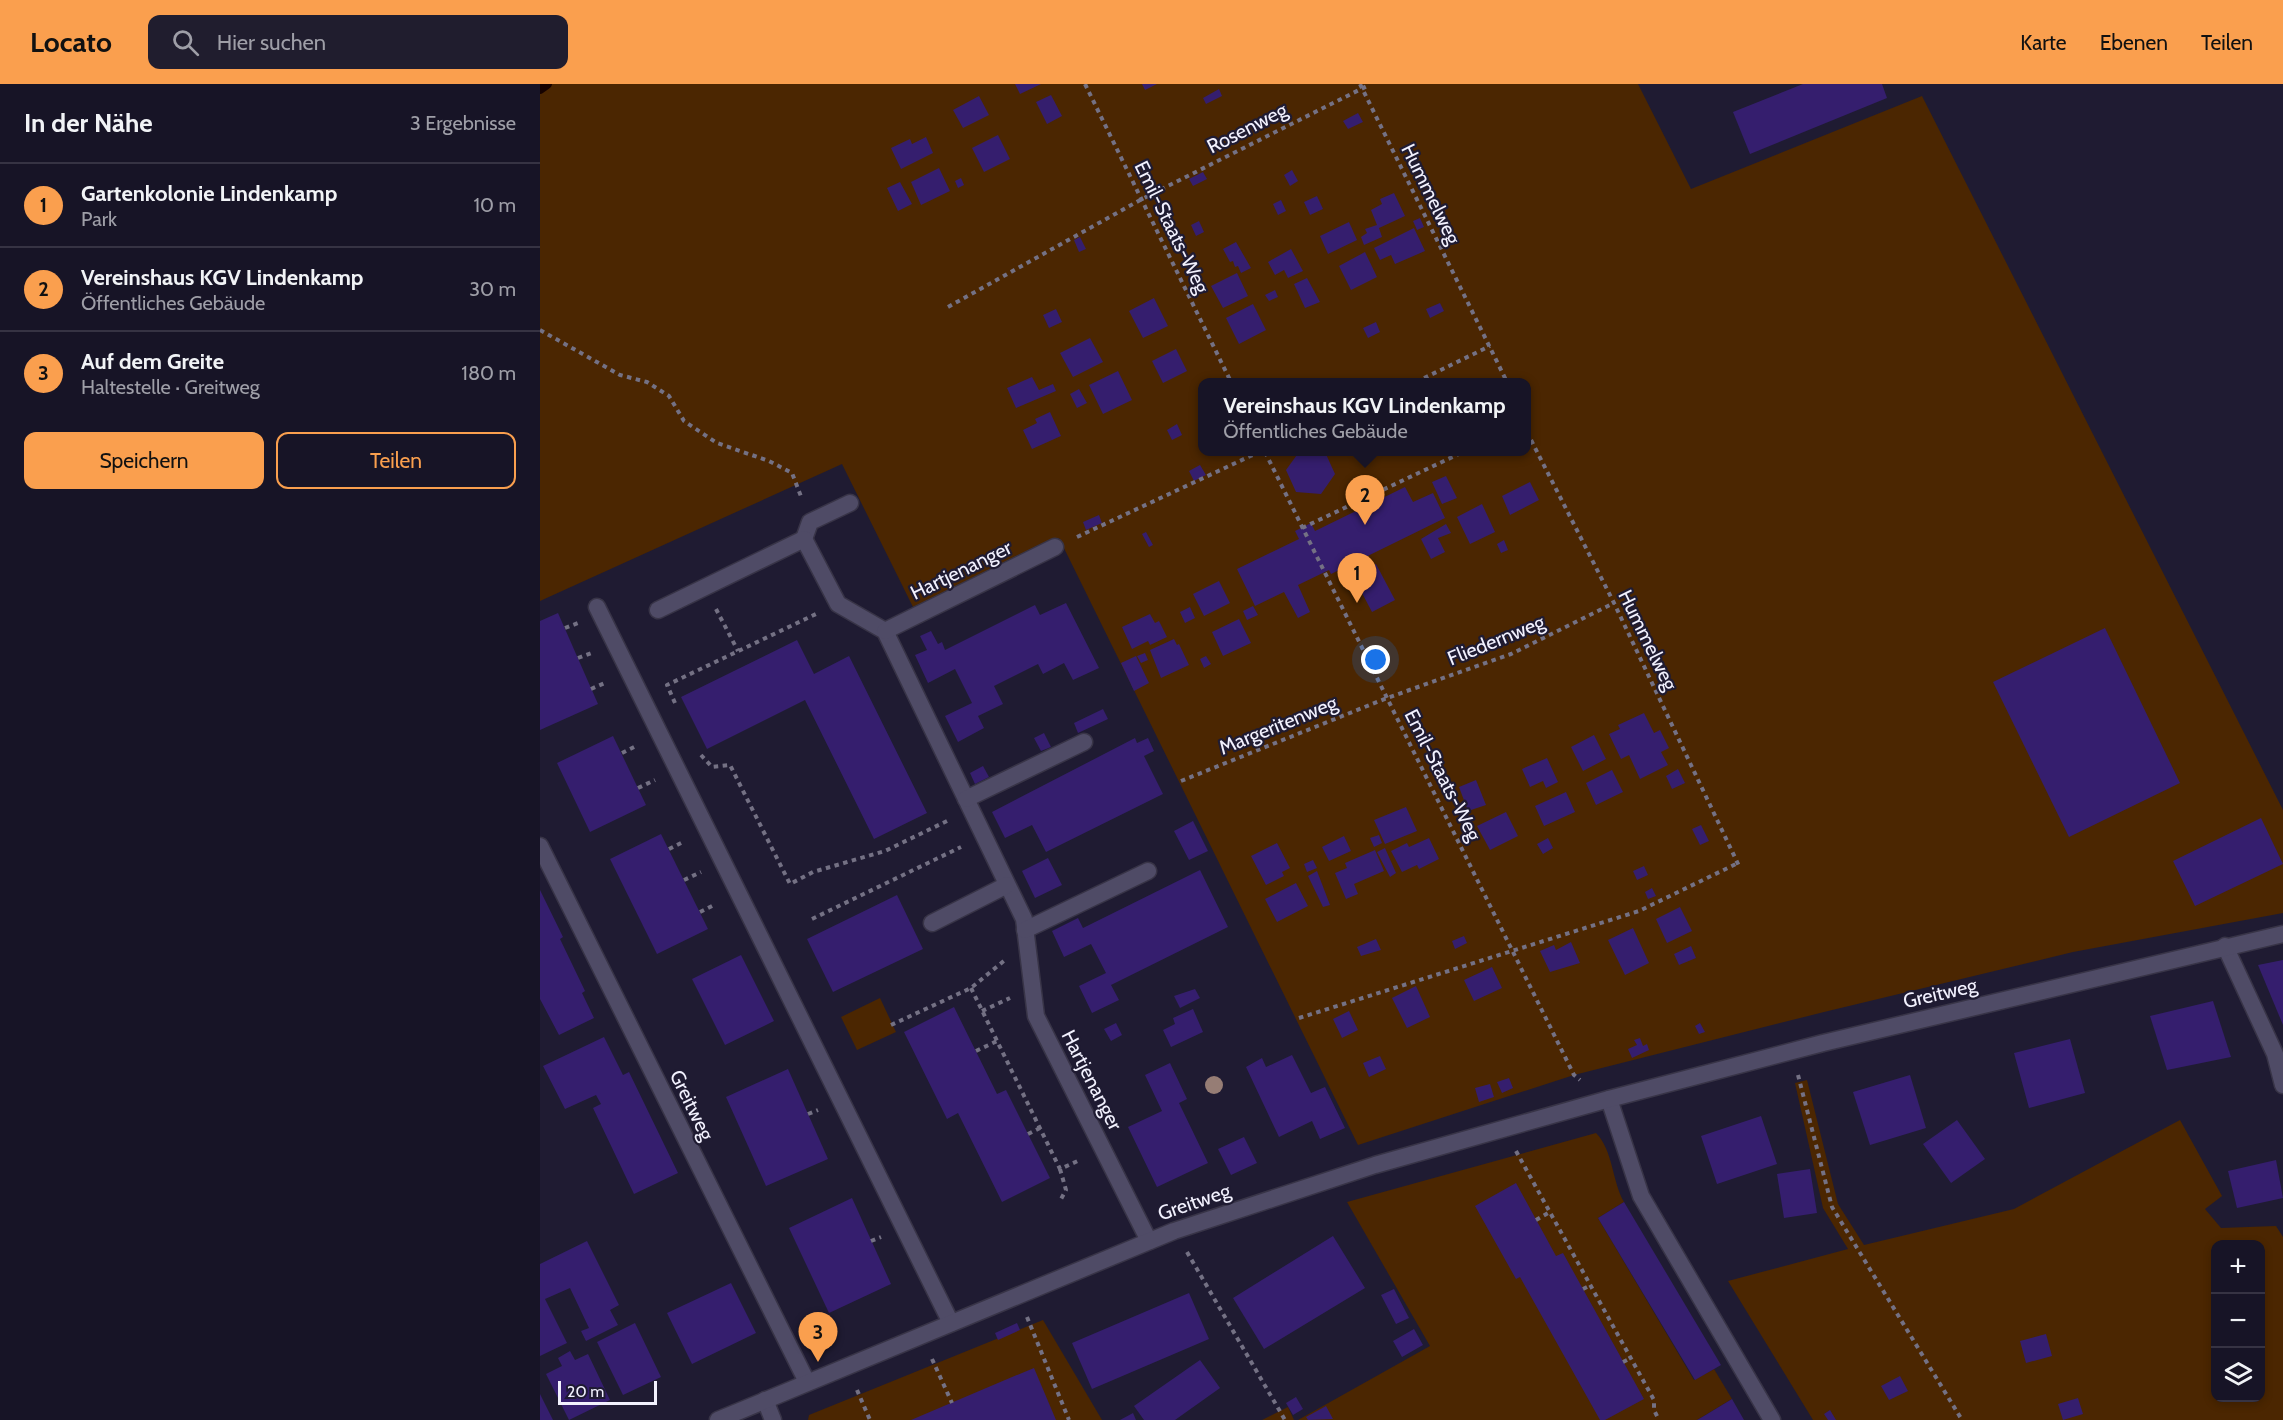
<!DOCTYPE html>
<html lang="de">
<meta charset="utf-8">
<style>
body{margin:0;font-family:Cabin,sans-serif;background:#201d2e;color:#f1f3f6}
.controls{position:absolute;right:18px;bottom:18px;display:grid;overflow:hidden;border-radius:12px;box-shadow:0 3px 9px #0003}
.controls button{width:54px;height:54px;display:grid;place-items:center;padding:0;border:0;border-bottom:2px solid #363343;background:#171426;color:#f1f3f6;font:30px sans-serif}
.scale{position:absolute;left:18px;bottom:15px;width:99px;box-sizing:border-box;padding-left:6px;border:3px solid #f2f1fe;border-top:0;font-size:16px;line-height:21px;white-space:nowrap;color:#f2f1fe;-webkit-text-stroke:4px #1f1b32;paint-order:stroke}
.you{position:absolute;left:836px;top:576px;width:21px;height:21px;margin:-15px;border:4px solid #fff;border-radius:50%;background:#1a73e8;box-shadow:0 0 0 9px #1a73e833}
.badge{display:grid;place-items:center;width:39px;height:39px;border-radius:50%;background:#fa9f4e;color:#111;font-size:20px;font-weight:700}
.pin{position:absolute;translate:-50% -50px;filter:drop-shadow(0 2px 3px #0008)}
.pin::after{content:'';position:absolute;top:32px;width:21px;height:18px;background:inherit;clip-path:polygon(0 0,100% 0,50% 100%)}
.popup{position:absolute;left:658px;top:294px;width:333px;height:78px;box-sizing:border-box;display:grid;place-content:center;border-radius:12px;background:#171426;filter:drop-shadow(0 2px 4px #0005);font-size:20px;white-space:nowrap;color:#9e9ea7}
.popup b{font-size:22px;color:#f1f3f6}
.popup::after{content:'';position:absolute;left:50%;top:100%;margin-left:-12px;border:12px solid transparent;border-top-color:#171426}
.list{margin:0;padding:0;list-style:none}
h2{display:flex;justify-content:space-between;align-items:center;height:78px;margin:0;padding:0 24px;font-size:26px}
h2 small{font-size:20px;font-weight:400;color:#9e9ea7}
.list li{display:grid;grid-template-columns:39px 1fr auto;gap:18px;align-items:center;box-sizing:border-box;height:84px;padding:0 24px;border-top:2px solid #363343}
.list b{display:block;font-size:22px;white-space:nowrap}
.list p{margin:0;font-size:20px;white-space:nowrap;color:#9e9ea7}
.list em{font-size:20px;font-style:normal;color:#9e9ea7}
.actions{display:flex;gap:12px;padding:18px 24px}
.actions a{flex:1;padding:14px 0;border:2px solid #fa9f4e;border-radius:12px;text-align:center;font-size:21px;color:#fa9f4e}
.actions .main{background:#fa9f4e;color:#111}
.icon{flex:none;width:33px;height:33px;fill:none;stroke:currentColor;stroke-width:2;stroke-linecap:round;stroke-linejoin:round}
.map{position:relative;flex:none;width:1743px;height:1336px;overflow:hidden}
header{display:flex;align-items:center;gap:36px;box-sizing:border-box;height:84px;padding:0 30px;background:#fa9f4e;color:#111}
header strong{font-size:28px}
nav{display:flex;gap:33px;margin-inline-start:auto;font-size:21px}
.search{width:420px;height:54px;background:#201d2e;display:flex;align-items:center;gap:15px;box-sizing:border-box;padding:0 21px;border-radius:12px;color:#9e9ea7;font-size:22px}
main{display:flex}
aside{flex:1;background:#171426}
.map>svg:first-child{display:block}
.green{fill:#4b2601;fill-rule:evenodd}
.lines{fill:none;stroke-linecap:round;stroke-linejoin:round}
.stream{stroke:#160200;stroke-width:10}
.building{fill:#351e6e}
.service-casing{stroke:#383447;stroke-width:19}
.minor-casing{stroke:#383447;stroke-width:19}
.path{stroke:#747184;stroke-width:4;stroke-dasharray:4.5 4.5;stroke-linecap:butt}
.service{stroke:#4f4b66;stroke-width:16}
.minor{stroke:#4f4b66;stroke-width:16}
.tree{fill:#967d75}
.labels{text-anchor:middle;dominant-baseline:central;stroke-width:4.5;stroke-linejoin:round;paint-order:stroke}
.street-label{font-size:20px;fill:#f2f1fe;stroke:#1f1b32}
</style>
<header>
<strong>Locato</strong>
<div class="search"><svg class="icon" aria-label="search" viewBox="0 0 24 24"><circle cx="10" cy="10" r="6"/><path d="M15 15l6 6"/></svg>Hier suchen</div>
<nav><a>Karte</a><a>Ebenen</a><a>Teilen</a></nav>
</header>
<main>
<aside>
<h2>In der Nähe<small>3 Ergebnisse</small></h2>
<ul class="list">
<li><span class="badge">1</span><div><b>Gartenkolonie Lindenkamp</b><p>Park</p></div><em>10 m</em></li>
<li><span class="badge">2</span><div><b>Vereinshaus KGV Lindenkamp</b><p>Öffentliches Gebäude</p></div><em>30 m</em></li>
<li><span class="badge">3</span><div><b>Auf dem Greite</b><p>Haltestelle · Greitweg</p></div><em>180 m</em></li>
</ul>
<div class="actions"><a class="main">Speichern</a><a>Teilen</a></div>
</aside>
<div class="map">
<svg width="1743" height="1336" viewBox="0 0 1743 1336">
<rect width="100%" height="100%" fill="#1f1b32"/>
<g class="green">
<path d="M0,0H1098L1151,105L1382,12L1743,726V829L1533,868L1284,928L1034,991L818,1061L519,454L374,525L302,380L0,517ZM663,298H987V368H663Z"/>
<path d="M340,914L356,948L317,966L301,933Z"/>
<path d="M1267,996L1298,1120L1324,1161L1474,1125L1640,1036L1682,1112L1665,1125L1681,1144L1736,1142L1743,1153V1336H1273L1188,1197L1308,1165L1283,1124L1255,999ZM1676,1160H1720V1314H1676Z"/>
<path d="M1056,1049C1073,1066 1072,1097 1084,1118L1058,1134L1154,1296L1174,1285L1192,1315L1157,1336H758L890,1262L807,1118Z"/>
<path d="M503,1236L562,1336H268L269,1331Z"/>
<path d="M748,1323L754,1336H722Z"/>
</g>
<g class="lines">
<path class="stream" d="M0,5L7,0"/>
</g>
<g class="building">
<path d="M475,0H501L480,10Z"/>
<path d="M602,0H617L605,6Z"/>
<path d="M1263,0H1342L1347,14L1210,70L1193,28Z"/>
<path d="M679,5L682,12L666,20L663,14Z"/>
<path d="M511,11L522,32L507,40L496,18Z"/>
<path d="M439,12L449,31L423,44L413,26Z"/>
<path d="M818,29L823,38L808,45L803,37Z"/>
<path d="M458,51L470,75L444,88L432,64Z"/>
<path d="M386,53L393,69L361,85L351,64L370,55L372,60Z"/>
<path d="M399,84L410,107L381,121L371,98Z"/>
<path d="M752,86L758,97L750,102L744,91Z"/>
<path d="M663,88L667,95L653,102L649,95Z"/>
<path d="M421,94L424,101L418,104L415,97Z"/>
<path d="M360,98L372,120L358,127L347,104Z"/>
<path d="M854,109L865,132L839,144L842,153L824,161L821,153L827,149L825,145L837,141L831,126L842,120L840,115Z"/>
<path d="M777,112L783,125L770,131L764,118Z"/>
<path d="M741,116L746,127L738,131L733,120Z"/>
<path d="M880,134L884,143L877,146L873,137Z"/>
<path d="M659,137L664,148L656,152L651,141Z"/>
<path d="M809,138L817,156L788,170L780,152Z"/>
<path d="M874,144L885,167L855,180L851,171L840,176L834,164Z"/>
<path d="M540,153L546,165L539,168L534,156Z"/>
<path d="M696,158L711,184L701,189L698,182L695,183L693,177L690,178L683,165Z"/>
<path d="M751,165L763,187L748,194L744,186L735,191L728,178Z"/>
<path d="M825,168L837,193L811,206L799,182Z"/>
<path d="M697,189L708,212L683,224L671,202Z"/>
<path d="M767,194L780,218L765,224L754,200Z"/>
<path d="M735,206L738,213L729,217L725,211Z"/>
<path d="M614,214L628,242L603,254L589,227Z"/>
<path d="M900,219L904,227L890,234L886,225Z"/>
<path d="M713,220L726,246L699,260L686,234Z"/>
<path d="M516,225L522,238L509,244L503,231Z"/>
<path d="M836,238L840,248L828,254L823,244Z"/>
<path d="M550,254L563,278L533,293L520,269Z"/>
<path d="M636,265L647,287L623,299L612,277Z"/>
<path d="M578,287L592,316L563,330L549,301Z"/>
<path d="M492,293L499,306L513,300L516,307L476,324L467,304Z"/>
<path d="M539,305L547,319L537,324L530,310Z"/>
<path d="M510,328L521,352L492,365L483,346L497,339L495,335Z"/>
<path d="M637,340L642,351L632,356L627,346Z"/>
<path d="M759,368H785L795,390L781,410L756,408L746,386Z"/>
<path d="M660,381L666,391L654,397L649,387Z"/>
<path d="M906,392L917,414L902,420L892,398Z"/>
<path d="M990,398L999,416L970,431L962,412Z"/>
<path d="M865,403L873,418L893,409L905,434L791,490L789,486L758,501L770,528L758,534L744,508L715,522L697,485L759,455L755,447L771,439L775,447Z"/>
<path d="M942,420L955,448L930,460L917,433Z"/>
<path d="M559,431L562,439L546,446L543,438Z"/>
<path d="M906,440L911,449L898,454L905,468L891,475L881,455Z"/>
<path d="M606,448L613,461L609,463L602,450Z"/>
<path d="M964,456L968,466L961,469L957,460Z"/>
<path d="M836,480L855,516L832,528L813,492Z"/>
<path d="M679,497L690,519L664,532L653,510Z"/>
<path d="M526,519L559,584L533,596L524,579L503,590L498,580L454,602L463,620L438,632L444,644L418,658L405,632L432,619L415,585L388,599L375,571L387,566L380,552L391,547L398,560L402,558L405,566L495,521L500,531Z"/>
<path d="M713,522L718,531L707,536L703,527Z"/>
<path d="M650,523L655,534L645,539L640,528Z"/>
<path d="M18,529L58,620L0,646V537Z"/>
<path d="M610,530L615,539L619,537L627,553L610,561L608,557L592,565L582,543Z"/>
<path d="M699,535L711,559L683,572L672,548Z"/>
<path d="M1565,544L1640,699L1529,753L1453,598Z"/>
<path d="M634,555L637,561L639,560L649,581L621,594L610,566Z"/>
<path d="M257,556L274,590L309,572L387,729L334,755L265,616L167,665L141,613Z"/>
<path d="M605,569L608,576L601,579L597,572Z"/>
<path d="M596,572L609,599L594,607L581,579Z"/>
<path d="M666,572L671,580L664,584L660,575Z"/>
<path d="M563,625L568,635L538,649L534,639Z"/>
<path d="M1104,629L1114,649L1120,646L1129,664L1121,668L1128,681L1100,695L1089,671L1081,675L1069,650L1080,645L1078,641Z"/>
<path d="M504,649L511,663L501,667L494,654Z"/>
<path d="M1054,651L1066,675L1043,687L1031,663Z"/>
<path d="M73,652L106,721L50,748L17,679Z"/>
<path d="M595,654L597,659L608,654L614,667L604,672L623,710L506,768L492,741L465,754L452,728Z"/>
<path d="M1007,674L1018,698L1006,704L1003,697L990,703L982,685Z"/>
<path d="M443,682L449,693L435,700L430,689Z"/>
<path d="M1138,685L1145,699L1132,705L1126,692Z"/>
<path d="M1072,686L1083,708L1056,721L1046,699Z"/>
<path d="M936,696L946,721L928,727L919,703Z"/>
<path d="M1026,708L1035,728L1004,742L995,722Z"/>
<path d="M866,723L877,747L845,760L834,736Z"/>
<path d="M966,728L978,752L950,766L937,742Z"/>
<path d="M1721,734L1743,780L1655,822L1633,777Z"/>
<path d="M653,737L668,767L649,776L634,747Z"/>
<path d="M1161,741L1169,757L1160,761L1152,745Z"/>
<path d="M121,750L168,845L117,870L70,775Z"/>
<path d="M839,751L842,759L834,763L830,754Z"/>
<path d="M804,752L811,767L789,777L782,763Z"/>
<path d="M889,754L899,775L879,785L877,781L862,788L851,767L867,759L869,763Z"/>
<path d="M1008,754L1013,764L1003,770L997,760Z"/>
<path d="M737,759L750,784L742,788L744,792L726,801L711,772Z"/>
<path d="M845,764L856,789L850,793L837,768Z"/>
<path d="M835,766L844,787L814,800L818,810L806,815L795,789L807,784L805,779Z"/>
<path d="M508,774L522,801L495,814L482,787Z"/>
<path d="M773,776L777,784L767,788L764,780Z"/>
<path d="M1104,782L1108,791L1097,796L1093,787Z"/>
<path d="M660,786L688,843L571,901L579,916L552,929L539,902L566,889L551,860L524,873L512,847L538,834L543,844Z"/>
<path d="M777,787L790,821L783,823L768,792Z"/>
<path d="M756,799L768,822L737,838L725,815Z"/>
<path d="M1112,804L1116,812L1108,815L1105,808Z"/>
<path d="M0,806L23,853L20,855L45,907L42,909L54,934L19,951L0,915Z"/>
<path d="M357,811L383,865L293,908L267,855Z"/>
<path d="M1140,823L1152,847L1127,859L1116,835Z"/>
<path d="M1093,844L1109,879L1085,891L1068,856Z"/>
<path d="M924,852L927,859L915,865L912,857Z"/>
<path d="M836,855L841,866L821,872L817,863Z"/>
<path d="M1031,858L1040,879L1010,888L1000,867L1014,861L1016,866Z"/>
<path d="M1151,862L1156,874L1139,881L1134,870Z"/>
<path d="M201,871L234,937L185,961L152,895Z"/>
<path d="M1743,876V941L1718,881Z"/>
<path d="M952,883L962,904L934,917L924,896Z"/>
<path d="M876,902L890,933L867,944L852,914Z"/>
<path d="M655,905L660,914L640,924L634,912Z"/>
<path d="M1673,917L1691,973L1627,986L1610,932Z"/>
<path d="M414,923L457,1010L466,1006L510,1094L462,1118L418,1029L407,1035L364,948Z"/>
<path d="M653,925L663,948L631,963L623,946L635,940L633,934Z"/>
<path d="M809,927L818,946L802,954L793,935Z"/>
<path d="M576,939L582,951L571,957L564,945Z"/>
<path d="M1160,939L1165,948L1159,950L1155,942Z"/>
<path d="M64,953L83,991L89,988L138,1089L94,1110L53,1024L61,1020L56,1011L25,1025L3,982Z"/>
<path d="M1100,954L1103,962L1107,960L1109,966L1092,974L1088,965L1097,961L1094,956Z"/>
<path d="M1530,955L1545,1009L1489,1024L1474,969Z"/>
<path d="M752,971L771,1009L785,1003L805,1044L780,1055L772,1037L739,1053L706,983L722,974L726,983Z"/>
<path d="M840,972L846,985L829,993L823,979Z"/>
<path d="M630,979L647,1015L639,1019L668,1079L617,1103L588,1043L622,1027L605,991Z"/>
<path d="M248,985L288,1075L226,1102L186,1013Z"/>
<path d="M1370,991L1386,1044L1330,1061L1313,1008Z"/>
<path d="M969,994L973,1004L962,1009L957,998Z"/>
<path d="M950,1000L954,1013L939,1018L935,1004Z"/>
<path d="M1221,1032L1237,1080L1177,1100L1161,1052Z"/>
<path d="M1417,1036L1445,1075L1411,1099L1383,1060Z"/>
<path d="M704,1053L717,1079L691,1091L678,1065Z"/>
<path d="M1736,1076L1743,1114L1697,1124L1688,1087Z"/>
<path d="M1270,1085L1277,1129L1244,1134L1237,1090Z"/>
<path d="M976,1099L1016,1172L1023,1169L1104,1315L1065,1336H1060L980,1193L976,1195L935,1122Z"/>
<path d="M312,1114L351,1200L289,1229L249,1144Z"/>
<path d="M1084,1118L1181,1281L1155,1296L1058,1134Z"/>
<path d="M793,1152L825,1204L724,1265L693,1214Z"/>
<path d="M47,1157L79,1221L70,1226L78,1241L46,1257L41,1247L49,1244L30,1204L5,1215L27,1259L0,1272V1180Z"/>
<path d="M191,1199L216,1249L152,1280L127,1229Z"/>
<path d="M854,1205L869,1234L856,1240L841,1211Z"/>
<path d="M649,1209L669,1255L552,1305L532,1259Z"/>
<path d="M95,1239L121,1293L83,1311L57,1258Z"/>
<path d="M477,1239L480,1246L458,1256L455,1249Z"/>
<path d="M874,1245L883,1261L862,1273L853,1257Z"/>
<path d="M1506,1250L1512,1272L1486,1279L1480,1257Z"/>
<path d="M30,1267L35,1276L48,1270L70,1316L29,1336L6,1290L22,1282L18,1274Z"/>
<path d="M660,1276L680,1304L635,1336H604L594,1322Z"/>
<path d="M494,1284L516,1336H371L465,1296Z"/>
<path d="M1360,1292L1368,1307L1349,1316L1341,1302Z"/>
<path d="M0,1310L13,1336H0Z"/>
<path d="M756,1313L763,1325L753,1331L746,1319Z"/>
<path d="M1538,1314L1543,1330L1523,1336L1518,1320Z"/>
<path d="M1192,1315L1204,1336H1157L1164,1332Z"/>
<path d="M786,1322L793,1335L768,1336L766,1333Z"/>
<path d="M1290,1326L1296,1336H1288L1284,1330Z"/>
<path d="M593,1329L596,1336H580Z"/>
</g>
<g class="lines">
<defs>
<g id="service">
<path d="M1685,862L1735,970L1743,1001"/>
<path d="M1069,1015L1101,1112L1232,1336"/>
</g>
<g id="minor">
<path d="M264,455L270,438L310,419"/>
<path d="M57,523L411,1239"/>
<path d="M118,526L264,455L298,520L345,547L484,835L496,932L609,1157"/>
<path d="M345,547L515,463"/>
<path d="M426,715L544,658"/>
<path d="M0,762L267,1298"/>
<path d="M392,839L467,801"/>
<path d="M485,846L608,787"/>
<path d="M225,1316L233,1336"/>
<path d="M178,1336L634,1147L835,1081L1069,1015L1283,959L1743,850"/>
</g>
</defs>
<use href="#service" class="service-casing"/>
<use href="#minor" class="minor-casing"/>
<g class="path">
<path d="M545,0L691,298"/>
<path d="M820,0L967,298"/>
<path d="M408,223L602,115L827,2"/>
<path d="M0,246L80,291L107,298L129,312L144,337L177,359L229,377L252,389L262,415"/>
<path d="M876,298L950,262"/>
<path d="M987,348L1074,519L1199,782"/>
<path d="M725,368L1034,991L1040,996"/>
<path d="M762,444L923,368"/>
<path d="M537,453L719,368"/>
<path d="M176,525L198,567"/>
<path d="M25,544L38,539"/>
<path d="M38,574L54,568"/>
<path d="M51,605L67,598"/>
<path d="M135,619L127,601L276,530"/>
<path d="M82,669L98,661"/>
<path d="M161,671L172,683L190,681L250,800L273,788L345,767L409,736"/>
<path d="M641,697L847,614L971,570L1074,519"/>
<path d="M98,704L115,696"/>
<path d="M129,765L145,757"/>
<path d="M144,796L161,788"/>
<path d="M160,828L176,820"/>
<path d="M272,835L421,763"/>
<path d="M431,904L520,1085L540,1076"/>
<path d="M442,927L470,914"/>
<path d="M759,934L1099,827L1198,779"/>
<path d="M351,941L431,904L465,876"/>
<path d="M436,967L457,957"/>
<path d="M1258,991L1292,1123L1422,1336"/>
<path d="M268,1030L278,1026"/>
<path d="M488,1050L500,1044"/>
<path d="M976,1067L1114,1316V1326L1119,1336"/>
<path d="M520,1085L526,1106L521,1115"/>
<path d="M996,1136L1010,1128"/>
<path d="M331,1157L341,1153"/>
<path d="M647,1168L745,1336"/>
<path d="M1043,1205L1051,1201"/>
<path d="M487,1233L529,1336"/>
<path d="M392,1275L412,1319"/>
<path d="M1083,1278L1091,1274"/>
<path d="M317,1306L330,1336"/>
</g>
<use href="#service" class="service"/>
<use href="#minor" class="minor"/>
</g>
<circle class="tree" cx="674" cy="1001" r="9"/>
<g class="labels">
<g class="street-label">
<text transform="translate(707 44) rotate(-27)">Rosenweg</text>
<text transform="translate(891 110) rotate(64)">Hummelweg</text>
<text transform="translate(632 143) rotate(64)">Emil-Staats-Weg</text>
<text transform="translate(421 486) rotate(-26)">Hartjenanger</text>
<text transform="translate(956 556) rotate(-22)">Fliedernweg</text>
<text transform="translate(1108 556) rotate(64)">Hummelweg</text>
<text transform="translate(738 641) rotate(-22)">Margeritenweg</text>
<text transform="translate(903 691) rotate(63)">Emil-Staats-Weg</text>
<text transform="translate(1400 909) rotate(-13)">Greitweg</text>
<text transform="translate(552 996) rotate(63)">Hartjenanger</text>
<text transform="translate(152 1021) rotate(64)">Greitweg</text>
<text transform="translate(654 1118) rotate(-19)">Greitweg</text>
</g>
</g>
</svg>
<div class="controls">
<button>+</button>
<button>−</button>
<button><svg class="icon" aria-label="layers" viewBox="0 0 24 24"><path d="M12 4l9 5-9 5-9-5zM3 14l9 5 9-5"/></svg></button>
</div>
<div class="scale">20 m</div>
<div class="you"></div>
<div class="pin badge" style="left:817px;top:519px">1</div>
<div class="pin badge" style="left:825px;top:441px">2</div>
<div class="popup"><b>Vereinshaus KGV Lindenkamp</b>Öffentliches Gebäude</div>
<div class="pin badge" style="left:278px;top:1278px">3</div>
</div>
</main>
